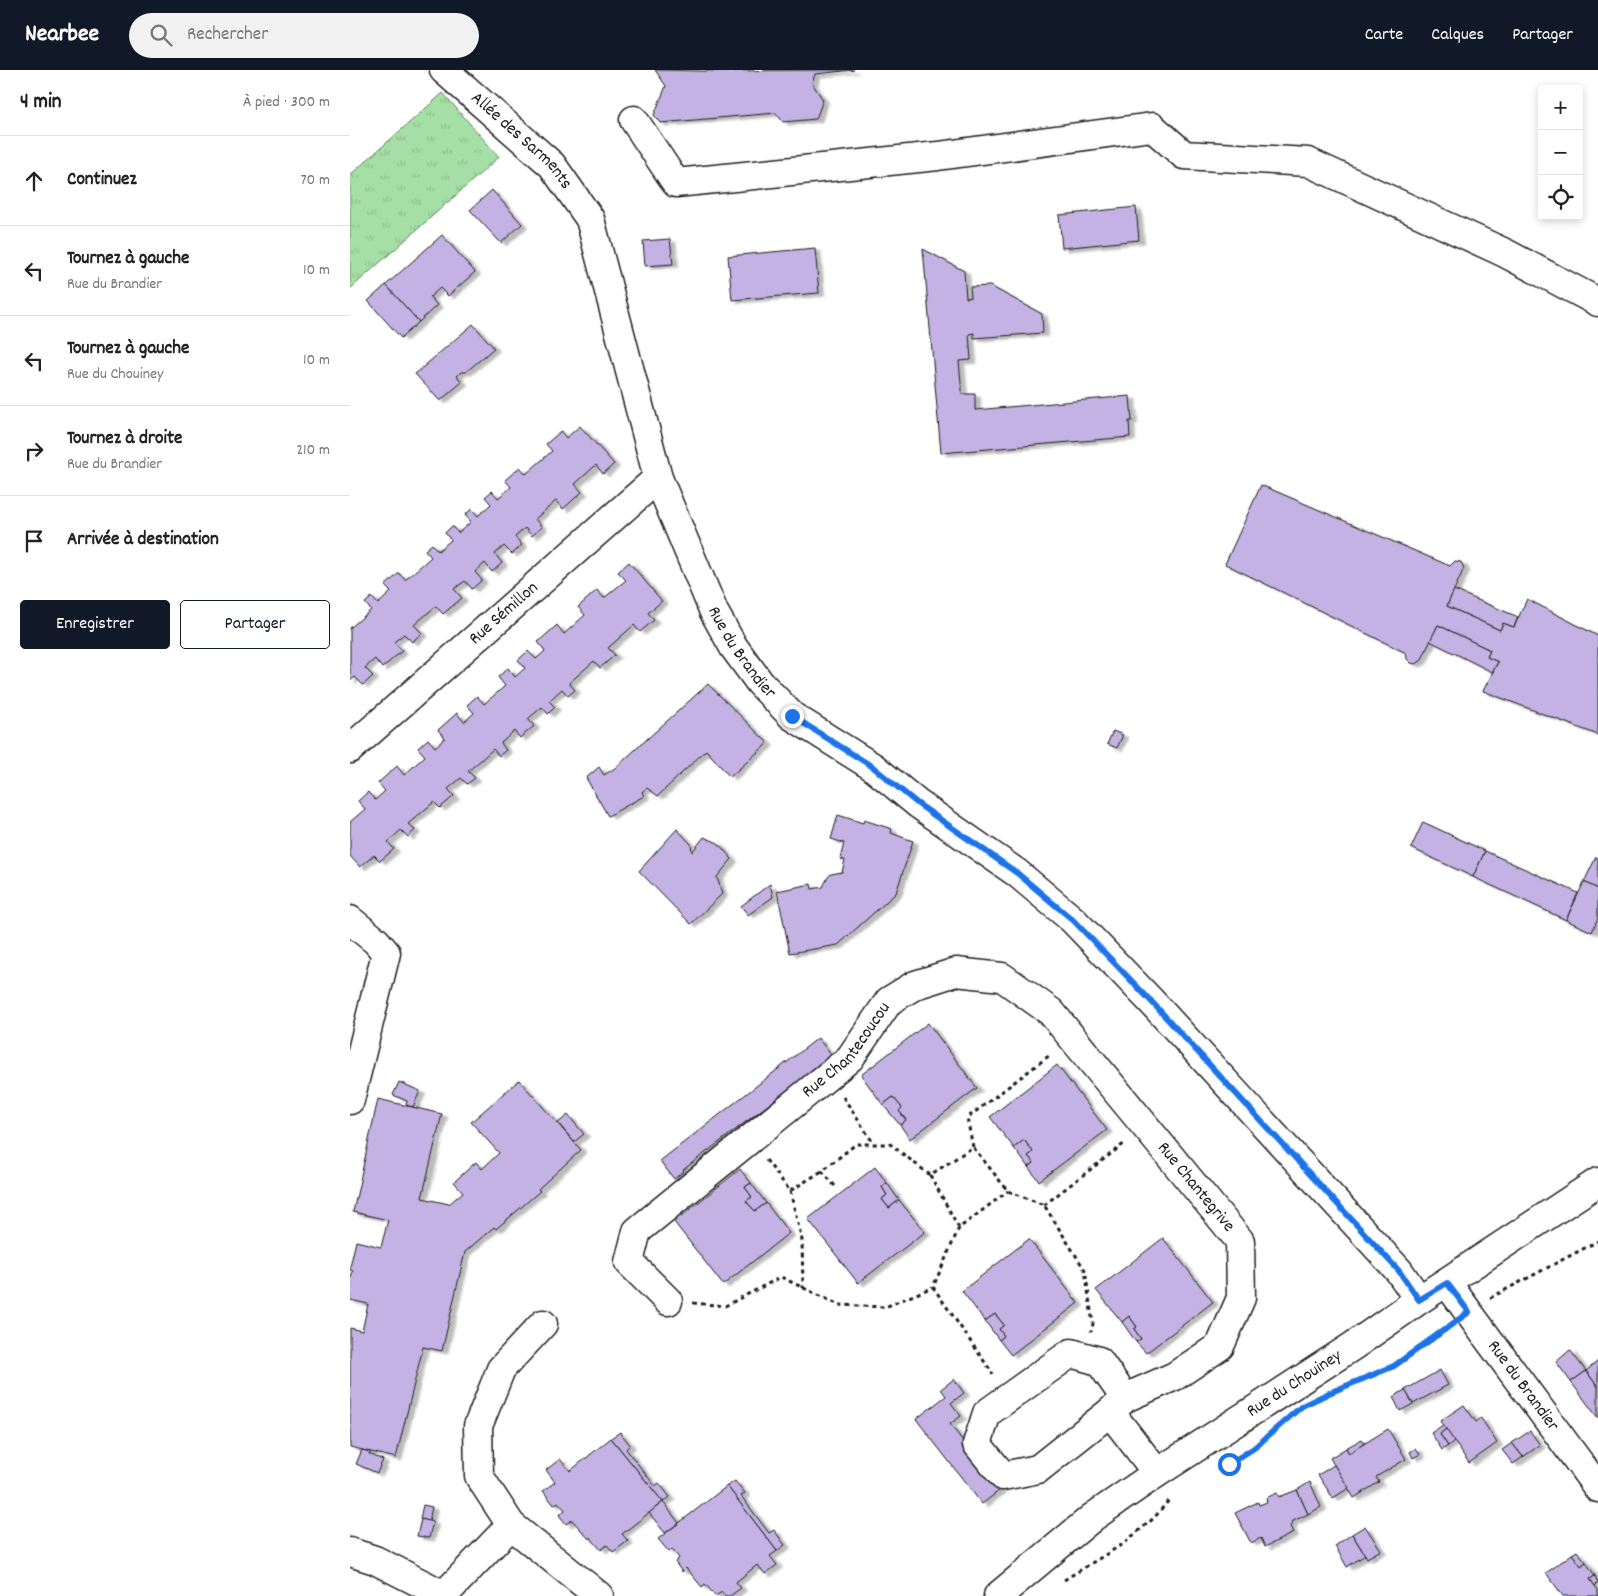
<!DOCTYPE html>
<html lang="fr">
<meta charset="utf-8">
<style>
body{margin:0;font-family:Dekko,sans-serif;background:#f2f2f2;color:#222}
.controls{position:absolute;right:15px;top:15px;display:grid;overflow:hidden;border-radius:5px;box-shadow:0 2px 8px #0003}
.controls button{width:45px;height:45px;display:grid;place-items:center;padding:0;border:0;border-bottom:1px solid #e0e0e0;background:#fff;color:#222;font:25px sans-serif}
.stop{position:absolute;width:15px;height:15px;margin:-11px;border:4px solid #1a73e8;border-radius:50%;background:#fff}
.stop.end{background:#1a73e8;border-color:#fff;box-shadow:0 1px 5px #0008}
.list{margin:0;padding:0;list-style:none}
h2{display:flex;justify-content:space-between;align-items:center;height:65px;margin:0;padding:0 20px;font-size:21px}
h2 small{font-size:16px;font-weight:400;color:#767676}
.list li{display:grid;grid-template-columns:32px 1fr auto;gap:15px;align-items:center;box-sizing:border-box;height:90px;padding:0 20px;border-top:1px solid #e0e0e0}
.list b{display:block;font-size:19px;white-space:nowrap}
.list p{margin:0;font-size:16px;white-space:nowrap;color:#767676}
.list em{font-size:16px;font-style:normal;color:#767676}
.actions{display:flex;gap:10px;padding:15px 20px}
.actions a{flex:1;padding:11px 0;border:1px solid #111827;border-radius:5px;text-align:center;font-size:18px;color:#111827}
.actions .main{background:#111827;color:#fff}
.icon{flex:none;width:28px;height:28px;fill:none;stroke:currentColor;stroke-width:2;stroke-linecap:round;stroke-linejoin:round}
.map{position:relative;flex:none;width:1248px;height:1526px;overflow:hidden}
header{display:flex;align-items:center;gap:30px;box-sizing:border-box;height:70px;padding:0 25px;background:#111827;color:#fff}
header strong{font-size:24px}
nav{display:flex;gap:28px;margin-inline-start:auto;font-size:18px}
.search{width:350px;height:45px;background:#f2f2f2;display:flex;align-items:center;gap:12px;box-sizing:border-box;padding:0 18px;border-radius:28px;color:#767676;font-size:19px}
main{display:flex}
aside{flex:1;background:#fff}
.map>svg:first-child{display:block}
.grass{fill:url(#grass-tufts);stroke:#607e60}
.building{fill:#c3b2e3;stroke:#1c1c1c;filter:url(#shadow)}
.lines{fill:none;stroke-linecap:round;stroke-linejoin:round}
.minor-casing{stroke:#1c1c1c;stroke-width:31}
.path{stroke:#1c1c1c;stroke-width:3;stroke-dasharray:4 4;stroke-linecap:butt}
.minor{stroke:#fff;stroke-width:28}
.route{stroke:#1a73e8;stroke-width:6}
.labels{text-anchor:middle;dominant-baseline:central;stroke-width:4.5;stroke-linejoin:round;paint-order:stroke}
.street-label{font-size:18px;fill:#1c1c1c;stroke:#fff}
</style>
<header>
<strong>Nearbee</strong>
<div class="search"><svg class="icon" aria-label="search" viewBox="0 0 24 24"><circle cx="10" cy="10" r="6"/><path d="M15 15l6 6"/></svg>Rechercher</div>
<nav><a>Carte</a><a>Calques</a><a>Partager</a></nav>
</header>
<main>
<aside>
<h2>4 min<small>À pied · 300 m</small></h2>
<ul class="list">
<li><svg class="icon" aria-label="ahead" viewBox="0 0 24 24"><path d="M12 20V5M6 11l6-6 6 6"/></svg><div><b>Continuez</b></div><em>70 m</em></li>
<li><svg class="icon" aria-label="left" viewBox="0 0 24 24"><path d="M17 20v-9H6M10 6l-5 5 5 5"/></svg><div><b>Tournez à gauche</b><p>Rue du Brandier</p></div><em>10 m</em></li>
<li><svg class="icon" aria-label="left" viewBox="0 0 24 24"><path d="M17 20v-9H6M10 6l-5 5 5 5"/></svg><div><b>Tournez à gauche</b><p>Rue du Chouiney</p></div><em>10 m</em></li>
<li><svg class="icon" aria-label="right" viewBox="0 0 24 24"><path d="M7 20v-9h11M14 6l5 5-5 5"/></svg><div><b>Tournez à droite</b><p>Rue du Brandier</p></div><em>210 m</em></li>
<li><svg class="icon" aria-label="arrive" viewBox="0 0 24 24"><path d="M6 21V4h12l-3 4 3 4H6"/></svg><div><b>Arrivée à destination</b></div></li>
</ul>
<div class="actions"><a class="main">Enregistrer</a><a>Partager</a></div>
</aside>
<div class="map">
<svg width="1248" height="1526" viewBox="0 0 1248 1526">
<defs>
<pattern id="grass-tufts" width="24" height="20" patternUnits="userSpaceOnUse" patternTransform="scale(1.25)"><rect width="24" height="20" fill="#a5dfa5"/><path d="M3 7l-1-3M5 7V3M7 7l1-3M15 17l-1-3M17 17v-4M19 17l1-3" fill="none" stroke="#8dbf8d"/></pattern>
<filter id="shadow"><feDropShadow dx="5.5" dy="3" stdDeviation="1" flood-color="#0004"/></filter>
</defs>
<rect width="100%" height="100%" fill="#fff"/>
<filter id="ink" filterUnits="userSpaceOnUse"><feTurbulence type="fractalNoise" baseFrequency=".02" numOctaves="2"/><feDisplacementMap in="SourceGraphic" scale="10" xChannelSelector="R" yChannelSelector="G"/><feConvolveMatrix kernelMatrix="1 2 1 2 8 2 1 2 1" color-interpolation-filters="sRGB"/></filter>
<g filter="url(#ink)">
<path class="grass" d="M93,23L149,87L0,219V105Z"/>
<g class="building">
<path d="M305,0L354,1L504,0L465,4L462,13L473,30L466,49L433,52L426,43L310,53L304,45L316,16Z"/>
<path d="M142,120L172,154L151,173L120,140Z"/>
<path d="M786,137L789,170L712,178L709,145Z"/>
<path d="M92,165L125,202L98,226L90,218L80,227L87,235L69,252L36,215Z"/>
<path d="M320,169L323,194L295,196L293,171Z"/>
<path d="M465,178L469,223L382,230L378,186Z"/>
<path d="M573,179L614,201L616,228L621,227L620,217L640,216L692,244L693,263L624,268V263L619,264L621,290L609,291L612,324H625V340L780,326L782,351H779L780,367L591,383Z"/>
<path d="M36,215L69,252L51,268L18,231Z"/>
<path d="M123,254L144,278L116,302H111L107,306L112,312L90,331L65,304Z"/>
<path d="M230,356L264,394L253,404L246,395L225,414L232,422L213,439L206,431L185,449L192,457L182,466L175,458L165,467L172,475L162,484L154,476L145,484L152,493L142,502L135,493L125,502L132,510L122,519L115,511L104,519L112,528L93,544L86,536L64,555L72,563L62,572L54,564L44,572L52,581L32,598L25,589L15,598L23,606L13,615L5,607L0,611V558L21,540L15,533L22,527L28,534L41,522L35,516L49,503L55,510L81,487L75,480L82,474L88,481L101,470L95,463L102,456L108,463L121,452L115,445L122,439L128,446L141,434L135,427L142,421L148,428L161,417L155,410L170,397L176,404L202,381L196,374L211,361L216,368Z"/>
<path d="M911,415L1100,496L1105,491L1111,492L1114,498L1097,536L1150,560L1153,553L1164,557L1177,529L1248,566V665L1133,621L1148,592L1137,587L1140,580L1088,555L1071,591L1065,594L1061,593L1057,589L1056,583L875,494Z"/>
<path d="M279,492L312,531L298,543L304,550L290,562L284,555L258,578L265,585L250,598L244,591L219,613L225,620L218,626L212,619L199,631L205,637L198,644L192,637L178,649L184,656L170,668L164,661L151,673L156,680L149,686L143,679L131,690L118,701L125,708L117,714L111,708L98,719L104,726L90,738L84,732L58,754L65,760L58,767L51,760L38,772L44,779L30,791L24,785L10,797L0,786V752L15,739L8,731L18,722L25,730L35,721L28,713L47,696L54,705L75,686L68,678L78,669L85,677L95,668L88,660L107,643L114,652L124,643L117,635L127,626L134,634L155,616L148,607L158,598L165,607L175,598L168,590L178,581L186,589L195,581L188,572L207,555L214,564L235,545L228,537L247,520L254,528L276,510L268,502Z"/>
<path d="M1104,520L1168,547L1164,557L1153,553L1150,560L1097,536Z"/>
<path d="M1088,555L1140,580L1137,587L1148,592L1142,602L1080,571Z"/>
<path d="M358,614L418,673L380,707L356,680L308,726L297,718L292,722L294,726L258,746L236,708L249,697L254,705L265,698Z"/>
<path d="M763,661L773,665L767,678L757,674Z"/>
<path d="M488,745L513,753L514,750L542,759L541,763L563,771L546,823L488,875L440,883L427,821L461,814L462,819L473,817L478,807L481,804L492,802L495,790L490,789L494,773L481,769Z"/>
<path d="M1073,752L1135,781L1123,807L1061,778Z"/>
<path d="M327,759L341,774L342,782L354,767L368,773L382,789L367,807L372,824L341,854L289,801Z"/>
<path d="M1135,781L1228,823L1216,850L1123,807Z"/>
<path d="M1246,787L1248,788V819L1234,812Z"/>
<path d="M1234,812L1248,819V848L1242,862L1216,850Z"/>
<path d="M420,814L423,827L398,845L391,836Z"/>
<path d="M578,953L627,1018L560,1069L550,1055L556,1050L549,1041L552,1038L543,1027L533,1035L511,1005Z"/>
<path d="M468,968L482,986L333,1100L334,1101L324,1109L310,1091Z"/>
<path d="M707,995L757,1060L689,1111L678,1097L684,1093L678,1086L683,1082L674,1070L664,1078L640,1047Z"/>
<path d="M169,1010L231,1080L188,1119L190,1121L146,1159L144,1157L115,1182L92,1281L73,1277L46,1388L0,1377V1258L12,1261L18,1234L0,1230V1211L3,1201L0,1200V1197L6,1171L31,1177L38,1150L3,1142L28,1029L92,1044L72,1128L99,1134L113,1122L104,1112L126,1092L132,1099L149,1083L121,1052Z"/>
<path d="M49,1012L70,1021L63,1037L56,1035L57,1031L43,1025Z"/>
<path d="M543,1027L552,1038L549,1041L556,1050L550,1055L533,1035Z"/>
<path d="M218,1045L234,1064L224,1072L208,1053Z"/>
<path d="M674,1070L683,1082L678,1086L684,1093L678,1097L664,1078Z"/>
<path d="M525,1097L537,1113L532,1117L537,1125L532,1129L539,1138L549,1130L575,1162L508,1213L458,1149Z"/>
<path d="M390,1099L401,1113L395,1117L402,1127L396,1131L405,1141L416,1133L439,1163L373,1215L324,1152Z"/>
<path d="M401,1113L416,1133L405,1141L396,1131L402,1127L395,1117Z"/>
<path d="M537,1113L549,1130L539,1138L532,1129L537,1125L532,1117Z"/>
<path d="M813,1168L863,1232L796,1283L786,1272L791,1269L784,1259L787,1257L779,1246L772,1252L746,1220Z"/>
<path d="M679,1169L728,1233L661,1285L649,1270L654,1266L649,1259L654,1255L645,1244L635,1251L612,1221Z"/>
<path d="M645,1244L654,1255L649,1259L654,1266L649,1270L635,1251Z"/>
<path d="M779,1246L787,1257L784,1259L791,1269L786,1272L772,1252Z"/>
<path d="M1220,1280L1236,1301L1221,1312L1206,1292Z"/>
<path d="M1248,1291V1317L1236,1301Z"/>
<path d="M1090,1300L1098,1315L1063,1334L1055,1320Z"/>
<path d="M1236,1301L1248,1317V1348L1221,1312Z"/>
<path d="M604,1309L614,1323L601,1333L611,1346L600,1354L650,1420L632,1434L566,1349L596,1326L591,1319Z"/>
<path d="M1055,1320L1063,1334L1050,1341L1043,1327Z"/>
<path d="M1114,1335L1126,1352L1131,1348L1147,1373L1119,1393L1090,1351Z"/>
<path d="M1093,1355L1096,1359L1090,1364L1098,1376L1092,1380L1081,1363Z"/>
<path d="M1038,1359L1056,1389L1026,1407L1029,1412L1004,1428L980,1388L996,1378L999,1383Z"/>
<path d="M1096,1359L1104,1371L1098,1376L1090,1364Z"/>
<path d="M1180,1361L1190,1375L1173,1387L1162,1373Z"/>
<path d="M270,1362L280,1375L276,1379L305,1416L309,1413L320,1427L313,1432L261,1368Z"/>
<path d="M261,1368L313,1432L272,1464L278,1471L263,1482L257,1475L251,1480L240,1467L239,1469L222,1450L216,1454L209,1445L215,1440L208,1432L204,1435L193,1421L205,1412L196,1400L210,1389L220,1401Z"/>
<path d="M1012,1369L1015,1373L999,1383L996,1378Z"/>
<path d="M1162,1373L1173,1387L1163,1394L1152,1380Z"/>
<path d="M1066,1378L1070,1384L1063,1388L1060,1382Z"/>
<path d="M12,1380L20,1382L19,1384L33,1390L27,1403L6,1394Z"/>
<path d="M984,1395L999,1418L983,1428L968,1405Z"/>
<path d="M385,1411L395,1423L391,1426L419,1463L424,1460L435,1475L427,1481L377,1416Z"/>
<path d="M960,1412L971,1437L958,1444L947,1420Z"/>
<path d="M377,1416L427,1481L420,1486L427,1495L415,1504L407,1495L386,1512L391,1518L380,1526H375L372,1522L365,1526L355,1514L352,1517L336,1498L332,1502L325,1492L329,1488L322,1479L319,1482L308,1469Z"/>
<path d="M947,1420L958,1444L941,1452L942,1454L940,1456L943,1463L915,1477L911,1468L901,1473L885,1443L908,1432L909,1435L917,1432L916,1428L927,1423L929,1427Z"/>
<path d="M313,1432L329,1453L315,1463L299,1443Z"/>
<path d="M73,1435L82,1437L79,1451L70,1449Z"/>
<path d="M71,1449L83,1452L79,1468L67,1466Z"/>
<path d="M1015,1456L1031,1480L1017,1488L1002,1464Z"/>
<path d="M1002,1464L1015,1485L997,1497L985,1476Z"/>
<path d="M1227,1481L1236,1492L1231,1496L1222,1484Z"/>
<path d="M1222,1484L1231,1496L1236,1492L1245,1506L1240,1509L1248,1520V1526H1213L1196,1503Z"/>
<path d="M1245,1506L1248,1513L1245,1516L1240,1509Z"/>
</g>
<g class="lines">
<defs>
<g id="minor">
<path id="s1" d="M94,0L202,95L240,149L308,408L364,542L383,576L410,613L442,646L523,697L568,734L667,803L723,850L800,930L1049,1201L1069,1230"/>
<path d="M284,50L326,113L588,86L802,57L834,85L958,92L1155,183L1248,232"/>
<path id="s2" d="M0,679L308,408"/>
<path d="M0,850L26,871L36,883L0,1030"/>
<path id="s3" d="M1097,1213L1248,1418"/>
<path id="s4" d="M318,1231L279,1192L287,1161L500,988L539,931L565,915L606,902L652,907L701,942L890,1171L891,1228L870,1276L825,1306L775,1328L760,1342L688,1399L653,1406L627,1374L637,1343L721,1283L749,1291L775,1328"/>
<path d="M193,1254L151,1299L128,1356L129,1406L161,1455L249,1526"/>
<path d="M760,1342L807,1403"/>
<path d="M0,1482L25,1490L96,1526"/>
<path d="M94,1525L161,1455"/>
<path id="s5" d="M648,1526L743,1447L807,1403L1003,1276L1069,1230L1248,1112"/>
</g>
</defs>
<use href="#minor" class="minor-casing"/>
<g class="path">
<path d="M493,1027L524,1074"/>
<path d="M623,1077L617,1048L700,985"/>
<path d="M416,1090L440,1121L472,1101"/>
<path d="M580,1105L609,1158L658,1121"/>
<path d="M485,1116L472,1101L506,1074H540L580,1105L623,1077L658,1121L694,1135L735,1200L743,1254L741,1262"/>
<path d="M440,1121L452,1170L453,1218"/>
<path d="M694,1135L775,1073"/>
<path d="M609,1158L583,1217L643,1304"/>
<path d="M1140,1228L1248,1171"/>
<path d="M343,1233L375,1236L431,1207L489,1235L535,1237L583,1217"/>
<path d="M996,1316L1044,1296L1097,1259"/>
<path d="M867,1400L904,1378L914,1369"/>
<path d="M714,1510L773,1474L804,1448L820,1429"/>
</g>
<use href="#minor" class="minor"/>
</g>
</g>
<g class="lines" filter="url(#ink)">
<path class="route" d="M442,646L523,697L568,734L667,803L723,850L800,930L1049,1201L1069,1230L1097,1213L1119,1242L1044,1296L979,1323L952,1336L904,1378L879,1394"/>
</g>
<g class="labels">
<g class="street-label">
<text stroke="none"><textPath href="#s1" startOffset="105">Allée des Sarments</textPath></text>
<text stroke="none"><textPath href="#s2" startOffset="205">Rue Sémillon</textPath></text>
<text stroke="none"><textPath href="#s1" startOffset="672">Rue du Brandier</textPath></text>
<text stroke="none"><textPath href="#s4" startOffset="365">Rue Chantecoucou</textPath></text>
<text stroke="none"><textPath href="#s4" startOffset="838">Rue Chantegrive</textPath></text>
<text stroke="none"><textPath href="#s5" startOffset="365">Rue du Chouiney</textPath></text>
<text stroke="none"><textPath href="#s3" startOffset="128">Rue du Brandier</textPath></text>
</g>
</g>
</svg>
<div class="controls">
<button>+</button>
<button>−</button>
<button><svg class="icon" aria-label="locate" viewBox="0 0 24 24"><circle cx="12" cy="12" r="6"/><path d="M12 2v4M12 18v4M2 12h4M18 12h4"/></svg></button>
</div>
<div class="stop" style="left:879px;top:1394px"></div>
<div class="stop end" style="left:442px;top:646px"></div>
</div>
</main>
